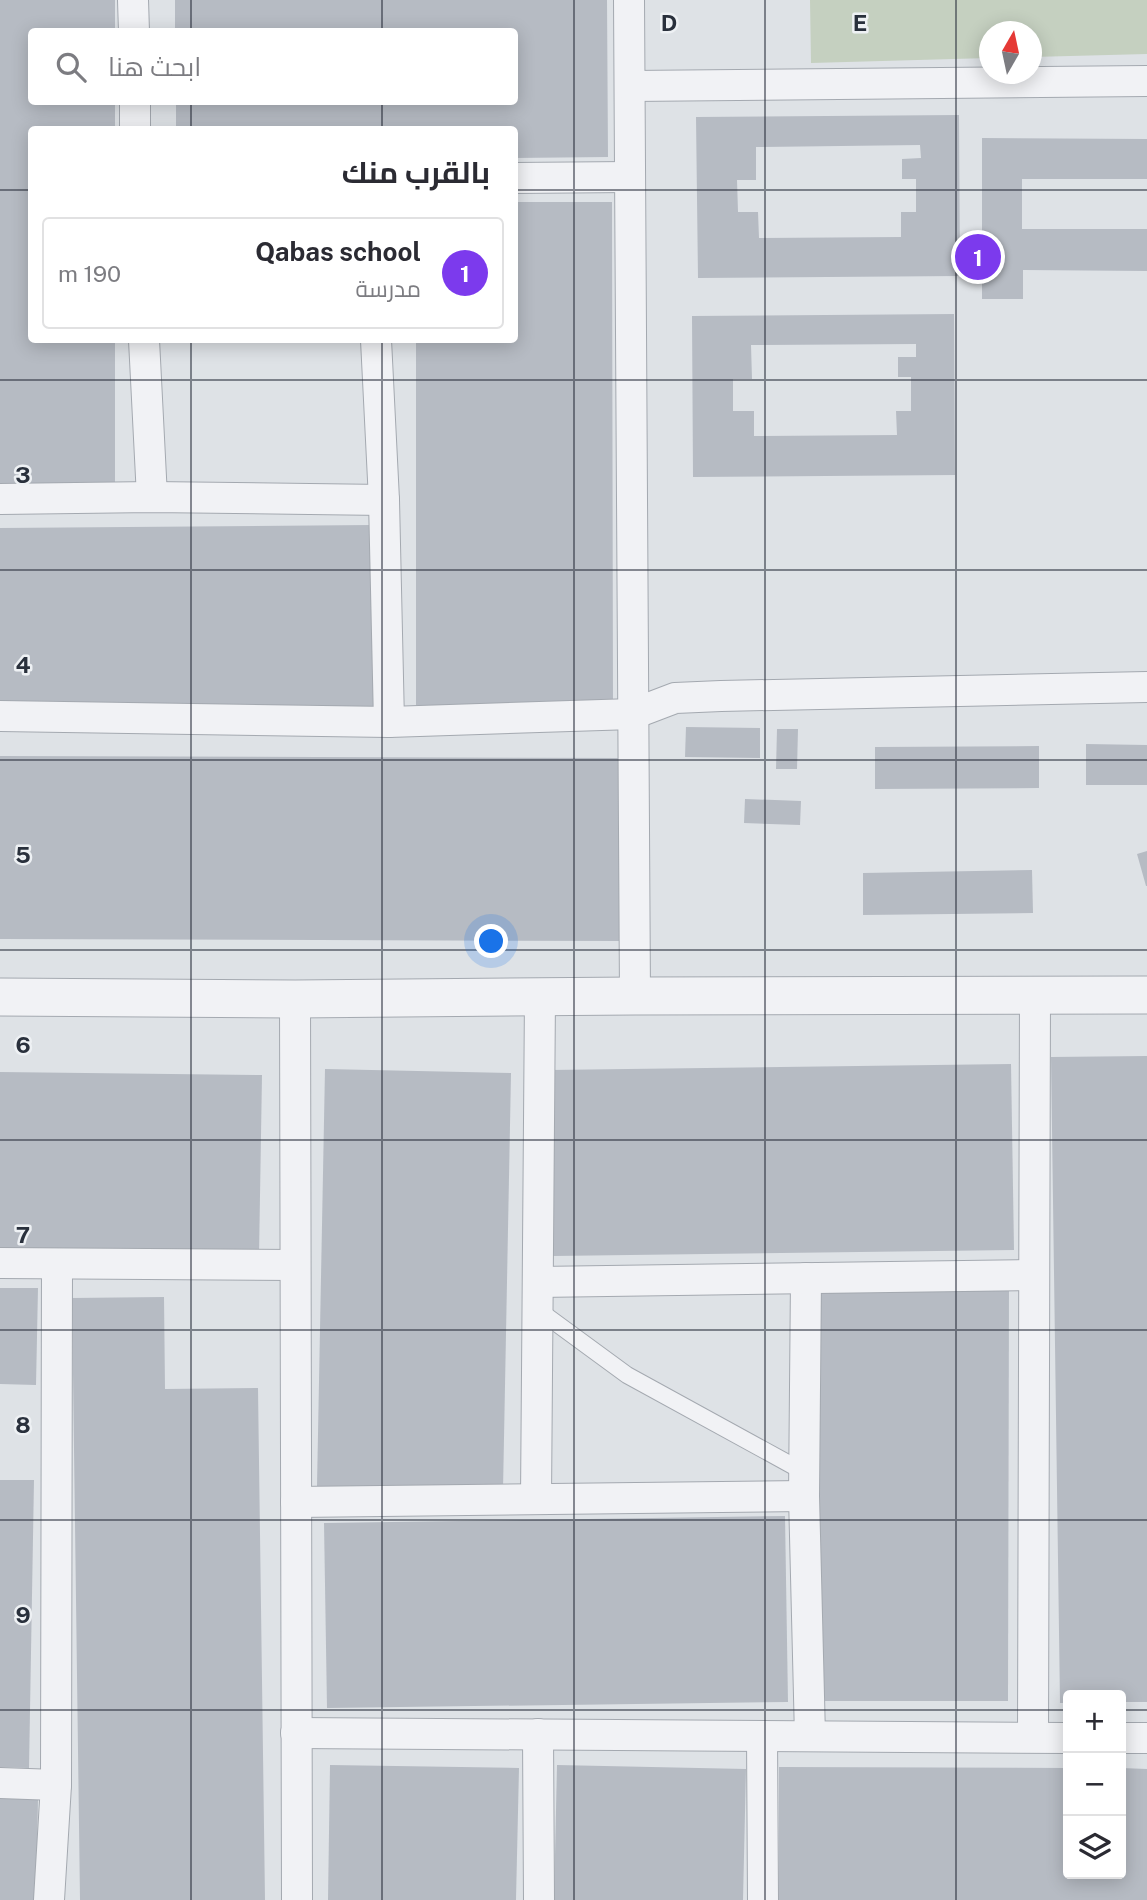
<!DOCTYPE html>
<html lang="ar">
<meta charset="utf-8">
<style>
body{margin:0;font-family:"Public Sans",Cairo,sans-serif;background:#f7f7f7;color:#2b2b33;direction:rtl}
.controls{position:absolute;right:21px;bottom:21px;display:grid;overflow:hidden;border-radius:7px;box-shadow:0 4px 18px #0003}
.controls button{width:63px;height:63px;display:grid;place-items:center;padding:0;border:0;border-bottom:2px solid #e1e1e2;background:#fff;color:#2b2b33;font:35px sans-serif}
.compass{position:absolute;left:979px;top:21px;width:63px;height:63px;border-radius:50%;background:#fff;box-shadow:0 4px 18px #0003;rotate:9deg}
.you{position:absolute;left:492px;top:942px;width:24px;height:24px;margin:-18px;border:5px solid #fff;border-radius:50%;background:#1a73e8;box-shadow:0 0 0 10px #1a73e833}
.badge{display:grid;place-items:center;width:46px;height:46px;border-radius:50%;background:#7c3aed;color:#fff;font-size:23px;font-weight:700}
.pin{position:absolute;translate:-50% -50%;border:4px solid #fff;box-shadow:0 2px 7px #0006}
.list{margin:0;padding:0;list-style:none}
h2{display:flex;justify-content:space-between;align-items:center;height:91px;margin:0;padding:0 28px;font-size:30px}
h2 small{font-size:23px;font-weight:400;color:#7c7c81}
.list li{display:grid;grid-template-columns:46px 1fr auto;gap:21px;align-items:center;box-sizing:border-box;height:112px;margin:0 14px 14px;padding:0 14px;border:2px solid #e1e1e2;border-radius:7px}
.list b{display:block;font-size:26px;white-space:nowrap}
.list p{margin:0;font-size:23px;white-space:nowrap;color:#7c7c81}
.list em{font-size:23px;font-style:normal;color:#7c7c81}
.icon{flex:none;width:38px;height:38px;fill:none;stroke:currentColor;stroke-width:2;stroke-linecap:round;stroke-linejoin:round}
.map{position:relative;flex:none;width:1147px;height:1900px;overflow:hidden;direction:ltr}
.search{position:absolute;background:#fff;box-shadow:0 4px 18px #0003;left:28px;top:28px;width:490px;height:77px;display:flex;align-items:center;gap:18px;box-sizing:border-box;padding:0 24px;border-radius:7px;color:#7c7c81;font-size:26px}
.panel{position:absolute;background:#fff;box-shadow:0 4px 18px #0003;left:28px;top:126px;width:490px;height:217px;border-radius:7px;direction:rtl}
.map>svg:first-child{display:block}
.green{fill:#c5d0c0}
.building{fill:#b6bbc3;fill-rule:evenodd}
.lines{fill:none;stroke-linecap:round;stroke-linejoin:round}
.service-casing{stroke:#a4a9b0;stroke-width:18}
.minor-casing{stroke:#a4a9b0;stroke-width:32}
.tertiary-casing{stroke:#a4a9b0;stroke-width:39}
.service{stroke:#f1f2f5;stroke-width:16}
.minor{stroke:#f1f2f5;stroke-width:30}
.tertiary{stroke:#f1f2f5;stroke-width:37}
.grid{fill:none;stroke:#29303c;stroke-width:2;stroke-opacity:0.55}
.grid-label{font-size:23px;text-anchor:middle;font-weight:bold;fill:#29303c;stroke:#eef1f4;stroke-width:5;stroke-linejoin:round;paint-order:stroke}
</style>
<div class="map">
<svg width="1147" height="1900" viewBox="0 0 1147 1900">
<rect width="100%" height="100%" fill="#dee2e6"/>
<path class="green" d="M810,0H1147V54L1032,57V32H990L989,58L811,63Z"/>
<g class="building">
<path d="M0,0H115V32H32V102H115V130H32V340H115V484L0,483Z"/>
<path d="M175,0H607L608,157L514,158V130H176V102H514V32H175Z"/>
<path d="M959,115L960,276L698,278L696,117ZM920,145L921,158L902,159V179H916V212H901V237L759,238L758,212H738L737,180H756V147Z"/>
<path d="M982,138L1147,139V179H1022V229H1147V271L1023,270V299H982Z"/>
<path d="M514,202H612L613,706L416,705V340H514Z"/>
<path d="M954,314L955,475L693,477L692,316ZM916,344V357H898V377H911V411H896L897,435L754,436V411H733V379H752L751,345Z"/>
<path d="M372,525L374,706L0,709V528Z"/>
<path d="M686,727L760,728V758L685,757Z"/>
<path d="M777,729H798L797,769H776Z"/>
<path d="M1086,744L1147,745V785H1086Z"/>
<path d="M1039,746V788L875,789V747Z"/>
<path d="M0,756L623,758L622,941L0,939Z"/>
<path d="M745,799L801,801L800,825L744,823Z"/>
<path d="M1147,851V886H1146L1137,854Z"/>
<path d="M1032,870L1033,913L863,915V873Z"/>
<path d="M1147,1056V1702H1121V1695H1068V1703H1060L1051,1057Z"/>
<path d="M1011,1064L1014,1250L553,1256L550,1070Z"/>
<path d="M325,1069L511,1073L503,1490L317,1486Z"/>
<path d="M0,1072L262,1075L259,1256L0,1252Z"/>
<path d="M818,1287H1009L1008,1701H817Z"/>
<path d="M0,1288H38L36,1385L0,1384Z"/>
<path d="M164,1297L165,1389L258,1388L265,1900H80L72,1298Z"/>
<path d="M0,1480H34L29,1768L0,1767Z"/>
<path d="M785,1516L788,1702L327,1708L324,1523Z"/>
<path d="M330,1765L519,1768L516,1900H328Z"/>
<path d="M557,1765L746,1769L743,1900H554Z"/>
<path d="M779,1767L1068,1768V1874H1121V1768L1147,1769V1900H779Z"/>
<path d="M0,1799H38L36,1900H0Z"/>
</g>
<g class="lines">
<defs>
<path id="service" d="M537,1309L627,1375L804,1472"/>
<g id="minor">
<path d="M133,0L134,32"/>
<path d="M629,0L635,996"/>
<path d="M631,86L1147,81"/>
<path d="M135,102V130"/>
<path d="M514,178L629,177"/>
<path d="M144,340L152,497"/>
<path d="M376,340L384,500L389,722"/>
<path d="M0,499L152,497L384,500"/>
<path d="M0,716L389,722L633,714L675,698L721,696L1147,687"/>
<path d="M295,999L297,1900"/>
<path d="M0,1263L295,1265"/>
<path d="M806,1278L804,1496L810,1736"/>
<path d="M538,1282L1034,1275"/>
<path d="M536,1499L540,996"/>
<path d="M296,1502L804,1496"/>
<path d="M296,1733L1068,1738"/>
<path d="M538,1734L539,1900"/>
<path d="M762,1736L763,1900"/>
<path d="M1033,1737L1035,995"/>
<path d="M1121,1738H1147"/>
<path d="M0,1783L56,1785"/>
<path d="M49,1900L56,1785L57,1265"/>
</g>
<path id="tertiary" d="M0,997L295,999L635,996L1147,995"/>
</defs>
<use href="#service" class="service-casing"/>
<use href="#minor" class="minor-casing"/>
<use href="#tertiary" class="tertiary-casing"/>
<use href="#service" class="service"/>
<use href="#minor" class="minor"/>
<use href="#tertiary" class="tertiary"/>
</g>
<path class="grid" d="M191,0V32M382,0V32M574,0V1900M765,0V1900M956,0V1900M191,102V130M382,102V130M0,190H32M514,190H1147M191,340V1900M382,340V1900M0,380H1147M0,570H1147M0,760H1147M0,950H1147M0,1140H1147M0,1330H1147M0,1520H1147M0,1710H1068M1121,1710H1147"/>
<g class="grid-label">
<text x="669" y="31">D</text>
<text x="860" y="31">E</text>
<text x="23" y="483">3</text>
<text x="23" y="673">4</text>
<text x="23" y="863">5</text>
<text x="23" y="1053">6</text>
<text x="23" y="1243">7</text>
<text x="23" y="1433">8</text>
<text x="23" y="1623">9</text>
</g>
</svg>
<div class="controls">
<button>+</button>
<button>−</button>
<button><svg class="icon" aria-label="layers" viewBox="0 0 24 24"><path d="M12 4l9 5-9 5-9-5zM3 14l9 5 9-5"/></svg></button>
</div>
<svg class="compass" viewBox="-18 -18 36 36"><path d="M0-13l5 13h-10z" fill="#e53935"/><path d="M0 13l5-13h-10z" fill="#7c7c81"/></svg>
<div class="you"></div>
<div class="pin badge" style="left:978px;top:257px">1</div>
<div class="search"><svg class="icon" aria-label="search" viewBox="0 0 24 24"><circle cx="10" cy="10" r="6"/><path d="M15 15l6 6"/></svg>ابحث هنا</div>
<section class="panel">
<h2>بالقرب منك<small></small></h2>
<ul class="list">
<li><span class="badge">1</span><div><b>Qabas school</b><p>مدرسة</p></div><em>190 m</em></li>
</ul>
</section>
</div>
